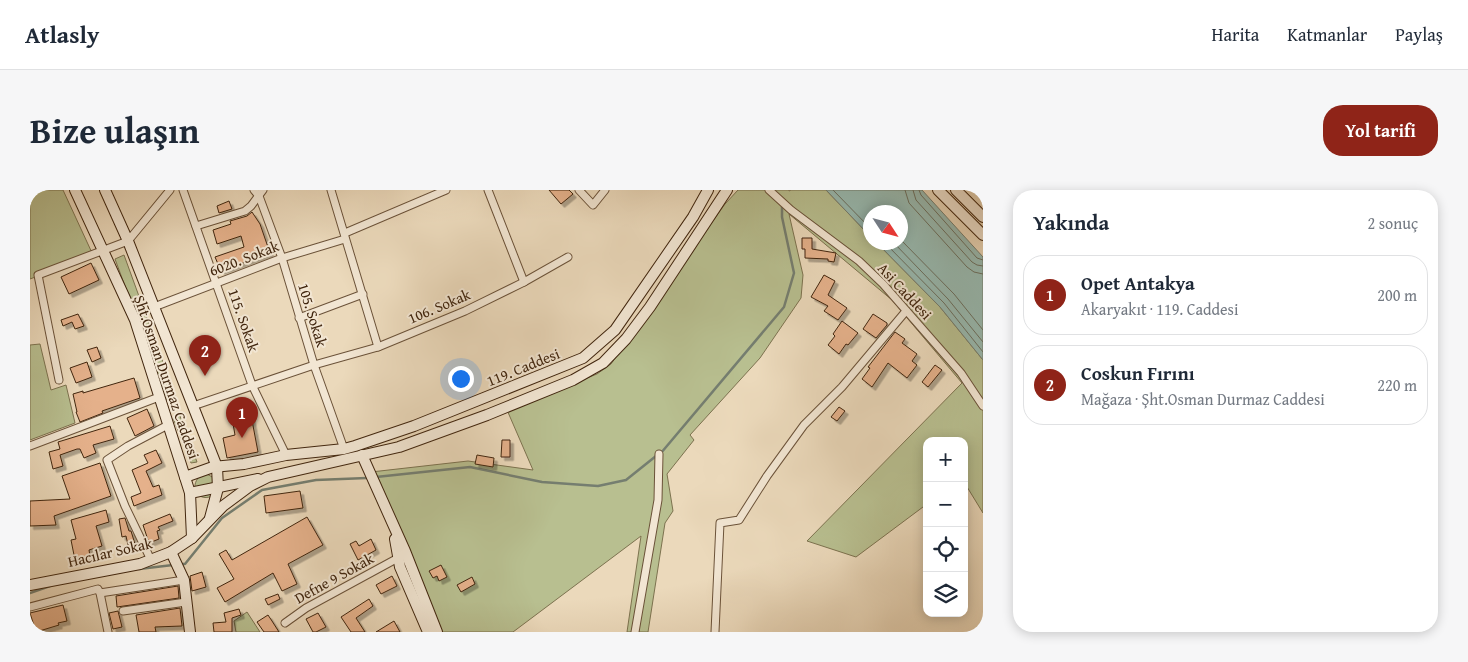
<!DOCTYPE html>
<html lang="tr">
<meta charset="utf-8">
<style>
body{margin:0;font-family:"Gentium Book Plus",serif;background:#f6f6f7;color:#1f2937}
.controls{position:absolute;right:15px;bottom:15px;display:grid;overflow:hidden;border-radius:10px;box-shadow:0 2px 12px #0003}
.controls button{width:45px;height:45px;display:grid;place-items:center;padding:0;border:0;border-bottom:1px solid #e0e1e3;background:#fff;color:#1f2937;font:25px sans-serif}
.compass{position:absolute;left:833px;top:15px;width:45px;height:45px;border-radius:50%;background:#fff;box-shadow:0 2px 12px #0003;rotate:126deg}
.you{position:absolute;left:430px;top:188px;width:18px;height:18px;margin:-12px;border:4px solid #fff;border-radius:50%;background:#1a73e8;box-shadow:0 0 0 8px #1a73e833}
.badge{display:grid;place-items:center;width:32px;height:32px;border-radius:50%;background:#8f2418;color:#fff;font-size:16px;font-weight:700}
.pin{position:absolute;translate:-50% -41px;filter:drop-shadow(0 1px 2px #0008)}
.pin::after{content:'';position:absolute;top:26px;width:18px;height:15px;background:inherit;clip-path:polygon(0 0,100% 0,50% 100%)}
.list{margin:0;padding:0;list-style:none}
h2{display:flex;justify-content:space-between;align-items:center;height:65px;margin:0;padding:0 20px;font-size:21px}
h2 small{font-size:16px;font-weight:400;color:#747a83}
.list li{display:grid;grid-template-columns:32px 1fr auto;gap:15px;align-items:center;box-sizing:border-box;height:80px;margin:0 10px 10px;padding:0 10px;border:1px solid #e0e1e3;border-radius:20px}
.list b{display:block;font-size:19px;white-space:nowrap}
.list p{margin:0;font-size:16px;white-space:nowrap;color:#747a83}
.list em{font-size:16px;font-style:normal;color:#747a83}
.icon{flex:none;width:28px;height:28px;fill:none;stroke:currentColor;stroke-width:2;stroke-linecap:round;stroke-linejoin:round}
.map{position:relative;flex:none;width:953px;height:442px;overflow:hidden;border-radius:20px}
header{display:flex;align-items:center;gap:30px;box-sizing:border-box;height:70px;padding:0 25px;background:#fff;border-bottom:1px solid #e0e1e3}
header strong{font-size:24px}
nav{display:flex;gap:28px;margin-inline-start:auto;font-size:18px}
.intro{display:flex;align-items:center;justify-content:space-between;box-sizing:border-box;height:120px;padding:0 30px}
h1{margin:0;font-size:35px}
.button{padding:12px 22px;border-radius:20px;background:#8f2418;color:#fff;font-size:18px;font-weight:700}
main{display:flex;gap:30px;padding:0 30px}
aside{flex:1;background:#fff;border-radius:20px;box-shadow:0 2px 12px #0003}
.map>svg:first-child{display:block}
.green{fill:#b8bf90;stroke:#7c724f}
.water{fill:#98bab1;stroke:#757e70}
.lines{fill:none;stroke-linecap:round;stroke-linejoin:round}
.shore{stroke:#6c7060;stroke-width:1}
.stream{stroke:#757e70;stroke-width:2.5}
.building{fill:#e5b18b;stroke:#40250e;filter:url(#shadow)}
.street-casing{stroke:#6b5239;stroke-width:9}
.secondary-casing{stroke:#40250e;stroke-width:12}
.street{stroke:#f2e6d3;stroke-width:7}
.secondary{stroke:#f2e6d3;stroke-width:10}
.labels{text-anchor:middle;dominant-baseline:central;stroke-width:4;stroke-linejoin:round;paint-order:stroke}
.street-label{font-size:15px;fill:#40250e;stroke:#f2e6d3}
</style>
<header>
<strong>Atlasly</strong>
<nav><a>Harita</a><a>Katmanlar</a><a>Paylaş</a></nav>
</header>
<div class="intro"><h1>Bize ulaşın</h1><a class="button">Yol tarifi</a></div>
<main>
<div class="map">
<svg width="953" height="442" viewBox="0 0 953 442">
<defs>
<filter id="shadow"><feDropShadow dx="3.5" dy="3.5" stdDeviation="0" flood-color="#0004"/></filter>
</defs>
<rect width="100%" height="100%" fill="#ebd9bb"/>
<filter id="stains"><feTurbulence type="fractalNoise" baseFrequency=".004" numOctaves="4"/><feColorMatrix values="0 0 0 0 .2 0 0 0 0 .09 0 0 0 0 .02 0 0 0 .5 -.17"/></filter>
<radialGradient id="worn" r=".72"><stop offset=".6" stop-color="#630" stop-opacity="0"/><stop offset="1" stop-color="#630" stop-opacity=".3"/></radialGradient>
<g class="green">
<path d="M0,0H33L63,65L0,89Z"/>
<path d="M708,0H758L760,1V0H796L840,46L841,52L847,53L910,117L953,170V323L934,292V251H897V314L826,367L777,351L932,193L862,110L759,24L773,85L771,108L730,168L660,245L664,250L637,284L643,321L635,333L618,442H597L611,346L483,442H408L341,282L438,271L503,280L477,220L567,184L581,174L695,14Z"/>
<path d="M94,65L146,208L137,210L85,69Z"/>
<path d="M10,154L21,200L36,195L45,233L0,250V155Z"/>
<path d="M150,226L167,272L161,273L143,228Z"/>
<path d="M177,284L184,288V305C169,314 158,297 170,286Z"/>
<path d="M217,422L230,442H206L204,431Z"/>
</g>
<path class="water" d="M796,0H892L953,67V170L910,117L847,53L871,52V22H841L840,46Z"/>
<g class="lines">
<g class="shore">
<path d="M803,0L841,39"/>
<path d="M875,0L879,13L937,77L944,82L953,84"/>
<path d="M883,0L886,10L942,72L947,75L953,76"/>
<path d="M889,0L891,5L947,68L953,70"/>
<path d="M871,50L924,104L953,140"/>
<path d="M854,52L914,113L953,162"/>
<path d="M863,52L918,109L953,152"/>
</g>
<g class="stream">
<path d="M631,263L754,117L764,83L752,27V14"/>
<path d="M346,287L440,277L512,292L568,296L596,290L626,266"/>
<path d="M151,374H155L192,328L232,300L286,290L337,288"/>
<path d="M109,379L143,375"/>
<path d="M0,403L20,396"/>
</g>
</g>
<g class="building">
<path d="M519,0H539L543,4L531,14Z"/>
<path d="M199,11L202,19L189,23L187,16Z"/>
<path d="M222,22L230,34L240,63L191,81L185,67L214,57L211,46L187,54L183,40L201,34L200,31L217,26Z"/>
<path d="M772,48H782V59L806,63L804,72L798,71V69L775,68V59H772Z"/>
<path d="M61,73L69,90L39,104L31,87Z"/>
<path d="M794,85L805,91L798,105L817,118L808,130L794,121L798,116L781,107Z"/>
<path d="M48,124L54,136L45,139L42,132L33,136L31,130Z"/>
<path d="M843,124L857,133V135L846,148L833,139Z"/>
<path d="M812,131L828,143L818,155L816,154L809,164L798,155L805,146L803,144Z"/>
<path d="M865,142L875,149L872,153L887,164L882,171L887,175L877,188L858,173L842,197L832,189L840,178L838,177Z"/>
<path d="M67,157L71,168L62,172L57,160Z"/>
<path d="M57,172L62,187L46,193L40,178Z"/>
<path d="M905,175L912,180L898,197L892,192Z"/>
<path d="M104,188L110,208L72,221L73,223L50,232L46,222H47L43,204L53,201V203Z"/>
<path d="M809,217L815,221L807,231L801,227Z"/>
<path d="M117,219L124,236L105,246L97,228Z"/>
<path d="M221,225L228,262L197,268L193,248L205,245L202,228Z"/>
<path d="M80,236L84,249L63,255L66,263L54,268L50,259H47L30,265L33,276L23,279L19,262L30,259L28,252Z"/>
<path d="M472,250H480V267H471Z"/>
<path d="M126,260L132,273L116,281L123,297L129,295L132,305L104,316L101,307L111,303L102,280L118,273L114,265Z"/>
<path d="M447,265L464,268L463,277L445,274Z"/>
<path d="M70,273L81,306L24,326L26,335L0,336V311L40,309L32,286Z"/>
<path d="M270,301L273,318L236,323L234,306Z"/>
<path d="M76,320L79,332L66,336L72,356L59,360L60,366L45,370L41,350L46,349L41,330Z"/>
<path d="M140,324L143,331L128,337L130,340L127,341L129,349L119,353L113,335Z"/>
<path d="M277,327L293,355L258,374L267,394L252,401L243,383L195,412L187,398L204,389L189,364L196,360L202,370Z"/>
<path d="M95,328L99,341H101L105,354L98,355L96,346L92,347L89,329Z"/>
<path d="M341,349L346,360L328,370L320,354L326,351L329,356Z"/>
<path d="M411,375L417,387L409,391L407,386L403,388L399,381Z"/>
<path d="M172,382L176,397L162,401L160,386Z"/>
<path d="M362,386L367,396L351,404L346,395Z"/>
<path d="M442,387L445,394L431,402L427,395Z"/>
<path d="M148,396L149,408L87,417L86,406Z"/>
<path d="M248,404L250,409L238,415L235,409Z"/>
<path d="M339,409L343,416L326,428L335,442H321L311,427Z"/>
<path d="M33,415L37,431L28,433L29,435L6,442L0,423Z"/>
<path d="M150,418L152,436L125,437L126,442H109L106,425Z"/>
<path d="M209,419L211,425L202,428V442H184L183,433L196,432L194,423Z"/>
<path d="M88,421L92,437L83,439L79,423Z"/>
<path d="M288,423L296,437L286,442H283L276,429Z"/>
<path d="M238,425L242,431L249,442H234L227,432Z"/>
<path d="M364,431L370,442H346Z"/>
</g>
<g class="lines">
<defs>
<g id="street">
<path d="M153,0L222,195L256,265"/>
<path d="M224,0L229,6L252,68L284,175L314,259"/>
<path d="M301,0L348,157"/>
<path d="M458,0L494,92"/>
<path d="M549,0L563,15L575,0"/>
<path d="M739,0L761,20L829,71L853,94L931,183L953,216"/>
<path d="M166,36L215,21L221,16L233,0"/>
<path d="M315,43L416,0"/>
<path d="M124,117L252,68L315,49"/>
<path d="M269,128L333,104"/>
<path d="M29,190L8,85L98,51L140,0"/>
<path d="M163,216L284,175L348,157L435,121L494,92L538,67"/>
<path d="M0,256L129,207"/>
<path d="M121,370L95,316L77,270L98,256L138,235"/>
<path d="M70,403L78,442"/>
<path d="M0,417L68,399L70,403L154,390"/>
<path d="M93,421L156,412"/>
<path d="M255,433L276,418L368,368"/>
<path d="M0,439L1,442"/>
<path d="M605,442L628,310L629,264"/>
<path d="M685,442L690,333L709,330L737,286L774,235L812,197L876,121"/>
<path d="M948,442L953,438"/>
</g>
<g id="secondary">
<path d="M45,0L105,130L160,303L162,348"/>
<path d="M75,0L98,51L187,277L188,298L180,328"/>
<path d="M908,0L953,45"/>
<path d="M926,0L953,27"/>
<path d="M332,265L375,361L407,442"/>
<path d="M155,287L183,277L214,274L256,265L314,259L325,256L384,236L553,168L585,140L663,27L678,0"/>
<path d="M160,303L228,289"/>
<path d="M365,349L370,377L398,442"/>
<path d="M141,362L154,390L160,442"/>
<path d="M0,395L110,374L141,362L162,348L193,316L220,296L238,287L369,257L457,225L543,190L573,173L596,149L620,117L697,0"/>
</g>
</defs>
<use href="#street" class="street-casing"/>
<use href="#secondary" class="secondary-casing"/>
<use href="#street" class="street"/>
<use href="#secondary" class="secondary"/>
</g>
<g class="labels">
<g class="street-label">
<text transform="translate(214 68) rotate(-21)">6020. Sokak</text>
<text transform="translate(875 101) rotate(47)">Asi Caddesi</text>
<text transform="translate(409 116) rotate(-23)">106. Sokak</text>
<text transform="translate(283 125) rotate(73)">105. Sokak</text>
<text transform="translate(214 130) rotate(71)">115. Sokak</text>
<text transform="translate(493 177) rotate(-22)">119. Caddesi</text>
<text transform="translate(137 187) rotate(71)">Şht.Osman Durmaz Caddesi</text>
<text transform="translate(80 362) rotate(-13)">Hacılar Sokak</text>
<text transform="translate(304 388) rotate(-29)">Defne 9 Sokak</text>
</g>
</g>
<rect width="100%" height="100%" filter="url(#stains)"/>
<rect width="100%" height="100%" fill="url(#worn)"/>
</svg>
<div class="controls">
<button>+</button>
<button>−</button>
<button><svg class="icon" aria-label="locate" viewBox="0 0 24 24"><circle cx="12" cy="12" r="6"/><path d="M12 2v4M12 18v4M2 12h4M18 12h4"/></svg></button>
<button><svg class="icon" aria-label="layers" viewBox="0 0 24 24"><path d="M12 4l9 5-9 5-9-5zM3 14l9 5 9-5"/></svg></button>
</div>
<svg class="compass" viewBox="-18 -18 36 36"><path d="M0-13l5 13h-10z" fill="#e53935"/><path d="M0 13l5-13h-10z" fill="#747a83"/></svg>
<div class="you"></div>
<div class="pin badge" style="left:212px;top:248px">1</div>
<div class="pin badge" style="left:175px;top:186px">2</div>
</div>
<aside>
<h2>Yakında<small>2 sonuç</small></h2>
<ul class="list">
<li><span class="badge">1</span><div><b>Opet Antakya</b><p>Akaryakıt · 119. Caddesi</p></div><em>200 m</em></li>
<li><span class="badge">2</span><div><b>Coskun Fırını</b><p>Mağaza · Şht.Osman Durmaz Caddesi</p></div><em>220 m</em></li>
</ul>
</aside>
</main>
